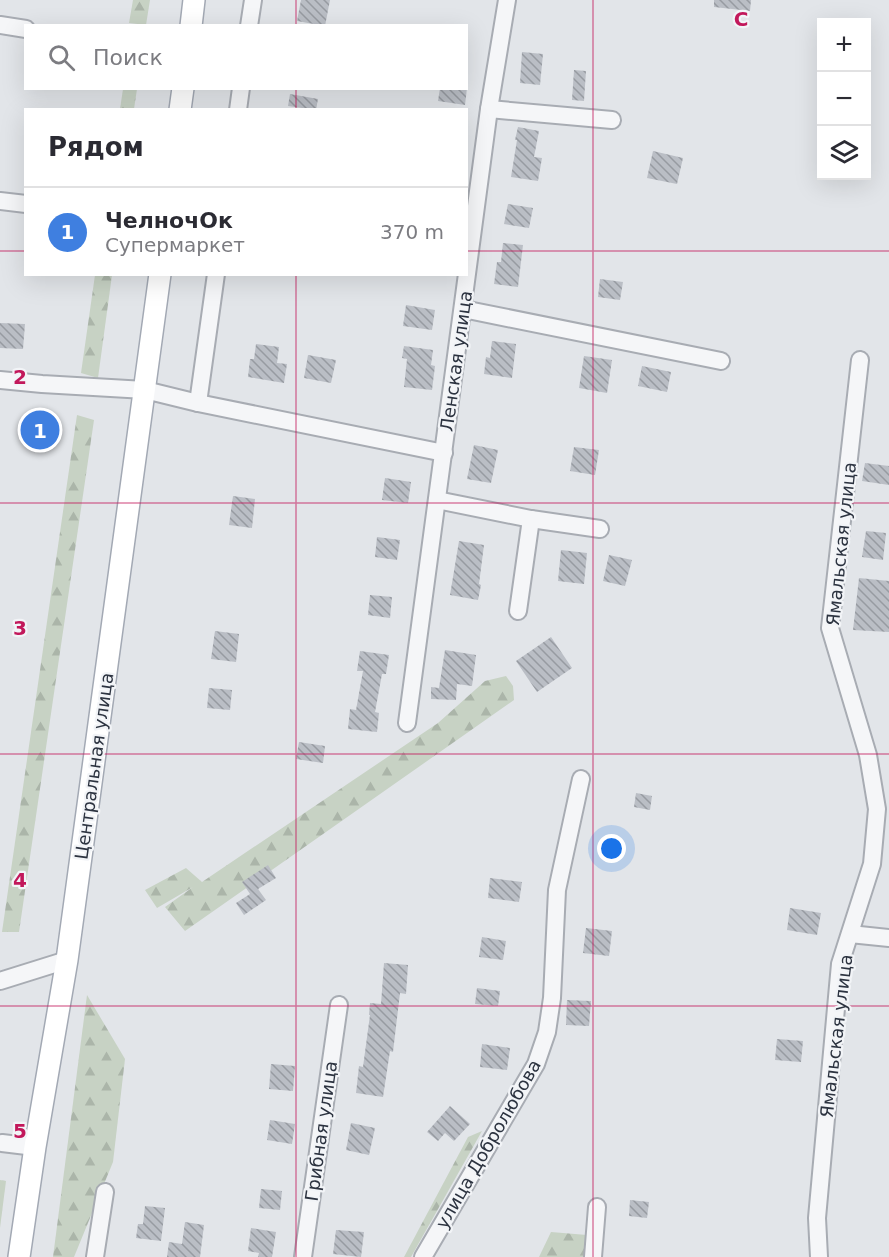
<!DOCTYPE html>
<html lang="ru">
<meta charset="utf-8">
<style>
body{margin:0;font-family:"DejaVu Sans",sans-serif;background:#f2f2f3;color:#2b2b33}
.controls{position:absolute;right:18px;top:18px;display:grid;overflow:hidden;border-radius:0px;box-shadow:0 6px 24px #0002}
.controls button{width:54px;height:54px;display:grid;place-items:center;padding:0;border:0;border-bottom:2px solid #e1e1e2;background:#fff;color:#2b2b33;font:30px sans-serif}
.you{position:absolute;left:612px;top:849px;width:21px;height:21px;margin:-15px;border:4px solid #fff;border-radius:50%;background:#1a73e8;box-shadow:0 0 0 9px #1a73e833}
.badge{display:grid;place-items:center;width:39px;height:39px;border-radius:50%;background:#c25363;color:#fff;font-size:20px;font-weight:700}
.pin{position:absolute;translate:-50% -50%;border:3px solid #fff;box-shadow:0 2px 6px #0006}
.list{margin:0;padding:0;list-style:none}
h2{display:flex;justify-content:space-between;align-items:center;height:78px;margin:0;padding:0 24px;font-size:26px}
h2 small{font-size:20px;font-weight:400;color:#7c7c81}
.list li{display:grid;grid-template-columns:39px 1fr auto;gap:18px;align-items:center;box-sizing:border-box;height:90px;padding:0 24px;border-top:2px solid #e1e1e2}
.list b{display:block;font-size:22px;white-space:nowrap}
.list p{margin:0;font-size:20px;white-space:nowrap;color:#7c7c81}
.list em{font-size:20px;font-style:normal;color:#7c7c81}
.icon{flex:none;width:33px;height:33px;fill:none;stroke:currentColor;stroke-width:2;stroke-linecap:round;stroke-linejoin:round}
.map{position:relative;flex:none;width:889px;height:1257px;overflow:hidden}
.search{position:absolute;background:#fff;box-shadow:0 6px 24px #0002;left:24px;top:24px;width:444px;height:66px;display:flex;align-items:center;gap:15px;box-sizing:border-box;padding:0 21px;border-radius:0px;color:#7c7c81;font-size:22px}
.panel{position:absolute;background:#fff;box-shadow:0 6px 24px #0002;left:24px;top:108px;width:444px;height:168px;border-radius:0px}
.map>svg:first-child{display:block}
.forest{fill:url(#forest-firs)}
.building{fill:url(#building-back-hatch)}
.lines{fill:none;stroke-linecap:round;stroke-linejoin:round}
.minor-casing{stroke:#a8acb3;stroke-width:20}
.major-casing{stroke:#a3a9b4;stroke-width:24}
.minor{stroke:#f5f6f8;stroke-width:16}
.major{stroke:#fff;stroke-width:21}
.grid{fill:none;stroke:#c2185b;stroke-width:1.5;stroke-opacity:0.55}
.labels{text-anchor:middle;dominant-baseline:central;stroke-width:4.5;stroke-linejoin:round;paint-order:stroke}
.street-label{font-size:18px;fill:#2c3340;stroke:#f2f4f7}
.grid-label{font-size:20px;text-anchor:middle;font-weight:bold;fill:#c2185b;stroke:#f2f4f7;stroke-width:4.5;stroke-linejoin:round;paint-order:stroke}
</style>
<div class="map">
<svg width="889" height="1257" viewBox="0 0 889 1257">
<defs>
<pattern id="forest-firs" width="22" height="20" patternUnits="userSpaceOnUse" patternTransform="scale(1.5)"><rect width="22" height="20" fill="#c7d2c4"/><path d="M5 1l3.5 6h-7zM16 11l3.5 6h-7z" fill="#abb5a9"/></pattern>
<pattern id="building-back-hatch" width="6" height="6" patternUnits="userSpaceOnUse" patternTransform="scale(1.5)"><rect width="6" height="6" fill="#babec5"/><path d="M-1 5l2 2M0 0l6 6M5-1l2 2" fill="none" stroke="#979ba1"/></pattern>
</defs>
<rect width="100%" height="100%" fill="#e2e5e9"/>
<g class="forest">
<path d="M133,0H150L146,25L129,23Z"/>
<path d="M123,89H137L134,109H120Z"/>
<path d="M95,275H112L98,378L81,373Z"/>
<path d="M77,415L94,420L19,932H2Z"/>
<path d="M506,676L513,686L514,700L185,931L165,907L193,887L157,908L145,890L186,868L202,882L438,723L485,681Z"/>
<path d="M87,995L125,1059L113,1162L74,1257H53Z"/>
<path d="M482,1131L411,1257H404L468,1137Z"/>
<path d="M0,1180L6,1181L0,1228Z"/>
<path d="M551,1232L587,1235L592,1257H539Z"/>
</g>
<g class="building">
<path d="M301,0H330L325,26L297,21Z"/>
<path d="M714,0H751L750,11L714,7Z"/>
<path d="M522,52L543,54L540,85L520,83Z"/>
<path d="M574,70L586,71L584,101L572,100Z"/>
<path d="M440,88H467L465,105L438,101Z"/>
<path d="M290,94L318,99L316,110L288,106Z"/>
<path d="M518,127L539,131L534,157L542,158L538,181L511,177L517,140H515Z"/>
<path d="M653,151L683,158L677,184L647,178Z"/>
<path d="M508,204L533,208L529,228L504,224Z"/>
<path d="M503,243L523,245L518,287L494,284L497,262H501Z"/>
<path d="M600,279L623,282L620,300L598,297Z"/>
<path d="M406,305L435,310L432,330L403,326Z"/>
<path d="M0,323L25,324L23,349L0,348Z"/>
<path d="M492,341L516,344L512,378L484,374L486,357L490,358Z"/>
<path d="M256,344L279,347L277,363L287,364L284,383L248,377L250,359H254Z"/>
<path d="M404,346L433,350L431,365L435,366L432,390L404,387L407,359L402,358Z"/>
<path d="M308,355L336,360L331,383L304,378Z"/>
<path d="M584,356L612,360L607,393L579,388Z"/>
<path d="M642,366L671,372L667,392L638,386Z"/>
<path d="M33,419L51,422L48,444L30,441Z"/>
<path d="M474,445L498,450L491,483L467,479Z"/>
<path d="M574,447L599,450L595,475L570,471Z"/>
<path d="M865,463L889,466V485L862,481Z"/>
<path d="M385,478L411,482L408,503L382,500Z"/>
<path d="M233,496L255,499L252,528L229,525Z"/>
<path d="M866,531L886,533L883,560L862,557Z"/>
<path d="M377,537L400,540L397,560L375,557Z"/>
<path d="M459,541L484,545L479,584L481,585L478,600L450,595Z"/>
<path d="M561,550L587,553L584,584L558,581Z"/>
<path d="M609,555L632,560L625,586L603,581Z"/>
<path d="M859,578L889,581V632L853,630Z"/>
<path d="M370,595L392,597L390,618L368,615Z"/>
<path d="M215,631L239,634L236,662L211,659Z"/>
<path d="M551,637L572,668L537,692L516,661Z"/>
<path d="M445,650L476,655L472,686L457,684L456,700L431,699V687L439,688Z"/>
<path d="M360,651L389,655L386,674H382L375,712L379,713L377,732L348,729L350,709L356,710L363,671H357Z"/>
<path d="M209,688L232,690L230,710L207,708Z"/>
<path d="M299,742L325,746L323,763L296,759Z"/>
<path d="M636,793L652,796L650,810L634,807Z"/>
<path d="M268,865L276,878L258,889L266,900L244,915L236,903L250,894L242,882Z"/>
<path d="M490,878L522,882L519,902L488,898Z"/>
<path d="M790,908L821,913L817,935L787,930Z"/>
<path d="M586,928L612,931L609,956L583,953Z"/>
<path d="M482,937L506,941L503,960L479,957Z"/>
<path d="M384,963L408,965L406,994L400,993L393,1052L390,1051L383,1097L356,1093L359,1066L363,1067L370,1015H369L370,1003L381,1004Z"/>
<path d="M477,988L500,991L498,1006L475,1004Z"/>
<path d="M567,1000L591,1001L589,1026L566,1025Z"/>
<path d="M777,1039L803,1041L801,1062L775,1060Z"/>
<path d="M482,1044L510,1048L507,1070L480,1067Z"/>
<path d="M271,1064L295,1066L293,1091L269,1089Z"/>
<path d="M450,1106L470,1124L454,1141L445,1133L438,1141L427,1132Z"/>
<path d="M270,1120L295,1124L292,1144L267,1140Z"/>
<path d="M351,1123L375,1128L369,1155L346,1150Z"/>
<path d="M261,1189L282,1191L280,1210L259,1208Z"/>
<path d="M630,1200L649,1202L647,1218L629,1216Z"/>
<path d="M145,1206L165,1208L161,1241L136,1238L138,1224H143Z"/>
<path d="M185,1222L204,1225L200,1257H167L169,1242L182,1244Z"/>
<path d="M251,1228L276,1232L272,1257H258L259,1253L248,1251Z"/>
<path d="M336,1230L364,1232L361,1257L333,1254Z"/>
</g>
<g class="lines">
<defs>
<g id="minor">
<path d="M0,25L26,29"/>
<path d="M249,26L253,0"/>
<path d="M489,109L612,120"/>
<path d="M238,110L241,88"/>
<path d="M0,201L26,204"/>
<path d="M463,309L721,361"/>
<path d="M0,380L42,384L145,390L198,403L444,453"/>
<path d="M198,403L216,274"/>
<path d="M437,500L531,519L600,529"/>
<path d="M518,611L531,519"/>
<path d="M407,723L489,109L507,0"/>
<path d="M850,934L889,938"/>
<path d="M0,981L67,960"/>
<path d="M2,1143L35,1147"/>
<path d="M95,1257L105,1192"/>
<path d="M303,1257L339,1005"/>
<path d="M423,1257L536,1064L547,1032L552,998L557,890L581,779"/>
<path d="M593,1257L597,1207"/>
<path d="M819,1257L817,1218L840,964L872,864L877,809L868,755L830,628L860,360"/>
</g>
<g id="major">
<path d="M191,26L194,0"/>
<path d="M180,110L183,88"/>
<path d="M19,1257L35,1147L67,960L160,274"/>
</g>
</defs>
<use href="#minor" class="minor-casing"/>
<use href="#major" class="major-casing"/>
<use href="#minor" class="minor"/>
<use href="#major" class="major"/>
</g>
<path class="grid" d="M296,0V26M593,0V1257M296,88V110M0,251H26M466,251H889M296,274V1257M0,503H889M0,754H889M0,1006H889"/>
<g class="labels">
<g class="street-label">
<text transform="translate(456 361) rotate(-82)">Ленская улица</text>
<text transform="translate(841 544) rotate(-84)">Ямальская улица</text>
<text transform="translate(94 766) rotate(-82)">Центральная улица</text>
<text transform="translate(836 1036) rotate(-83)">Ямальская улица</text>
<text transform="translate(321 1131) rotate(-82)">Грибная улица</text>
<text transform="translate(488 1144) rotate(-60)">улица Добролюбова</text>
</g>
</g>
<g class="grid-label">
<text x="741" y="26">C</text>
<text x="20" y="384">2</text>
<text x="20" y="635">3</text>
<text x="20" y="887">4</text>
<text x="20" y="1138">5</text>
</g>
</svg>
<div class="controls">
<button>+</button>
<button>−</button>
<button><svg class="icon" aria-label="layers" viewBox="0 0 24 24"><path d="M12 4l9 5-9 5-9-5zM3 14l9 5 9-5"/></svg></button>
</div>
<div class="you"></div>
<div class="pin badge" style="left:40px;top:430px;background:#3f7fe0">1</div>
<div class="search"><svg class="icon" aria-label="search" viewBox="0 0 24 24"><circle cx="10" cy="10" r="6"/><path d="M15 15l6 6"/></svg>Поиск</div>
<section class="panel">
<h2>Рядом<small></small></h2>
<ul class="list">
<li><span class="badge" style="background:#3f7fe0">1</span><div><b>ЧелночОк</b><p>Супермаркет</p></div><em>370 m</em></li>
</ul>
</section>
</div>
